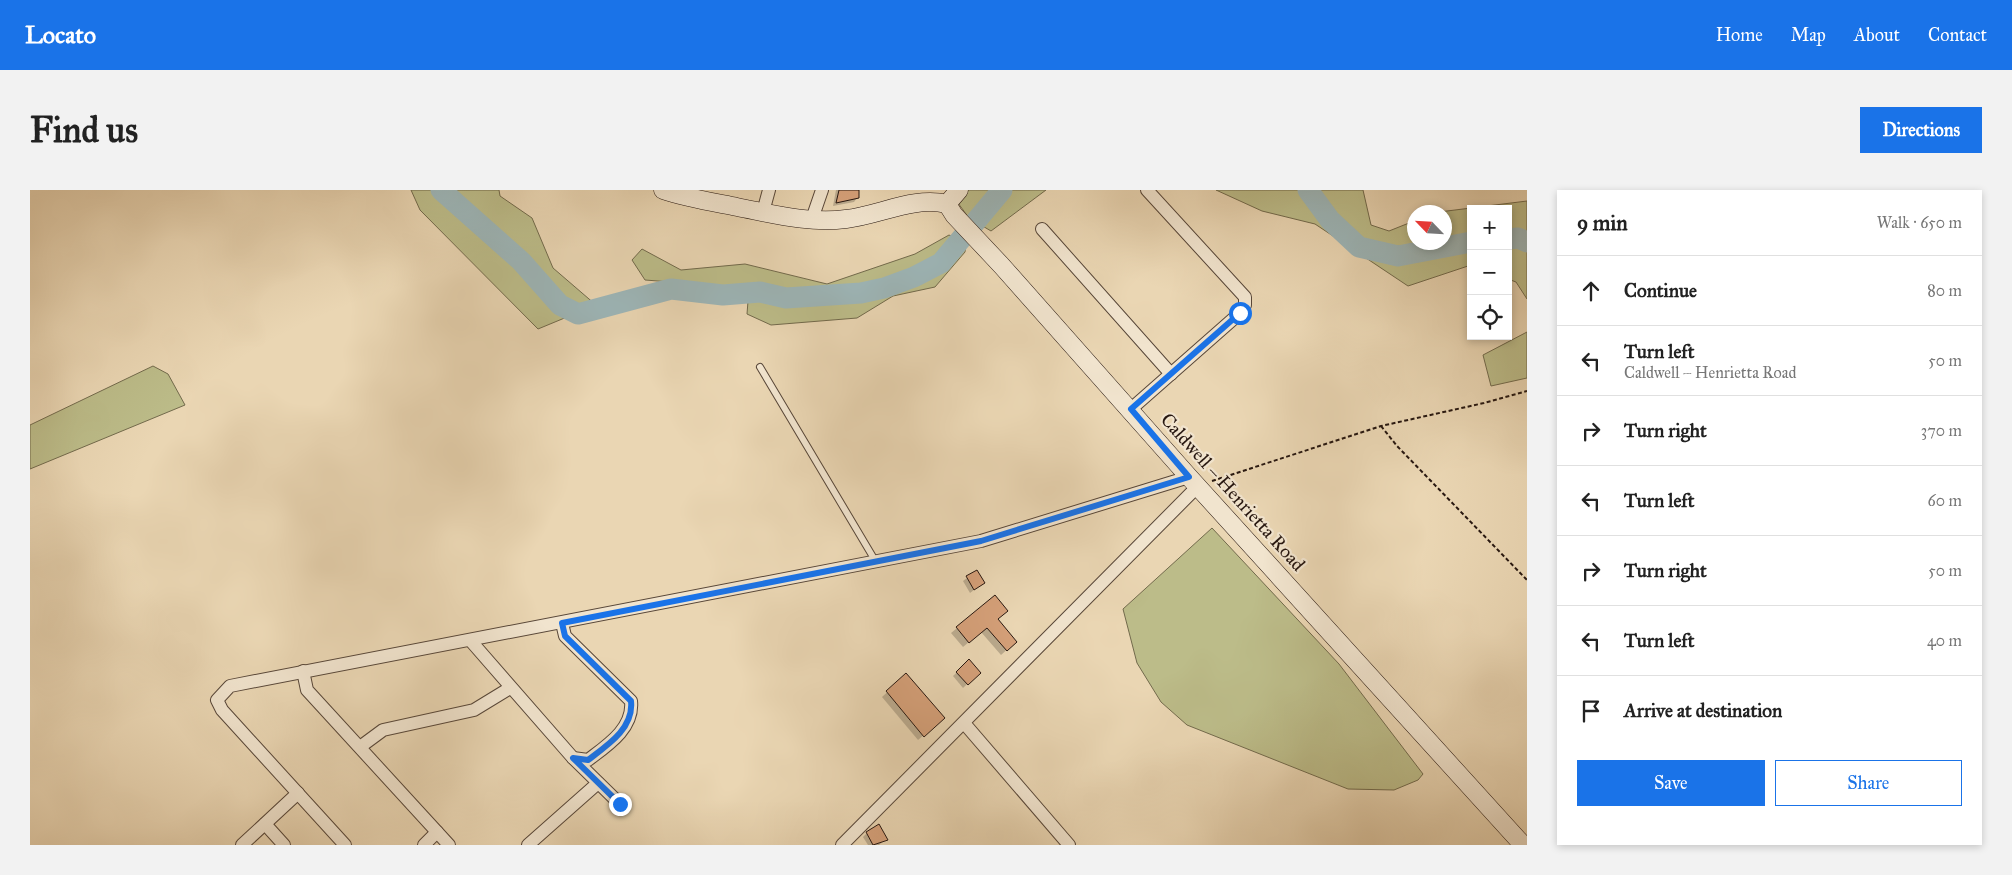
<!DOCTYPE html>
<meta charset="utf-8">
<style>
body{margin:0;font-family:"IM FELL Great Primer",serif;background:#f2f2f2;color:#222}
.controls{position:absolute;right:15px;top:15px;display:grid;overflow:hidden;border-radius:0px;box-shadow:0 2px 8px #0003}
.controls button{width:45px;height:45px;display:grid;place-items:center;padding:0;border:0;border-bottom:1px solid #e0e0e0;background:#fff;color:#222;font:25px sans-serif}
.compass{position:absolute;left:1377px;top:15px;width:45px;height:45px;border-radius:50%;background:#fff;box-shadow:0 2px 8px #0003;rotate:295deg}
.stop{position:absolute;width:15px;height:15px;margin:-11px;border:4px solid #1a73e8;border-radius:50%;background:#fff}
.stop.end{background:#1a73e8;border-color:#fff;box-shadow:0 1px 5px #0008}
.list{margin:0;padding:0;list-style:none}
h2{display:flex;justify-content:space-between;align-items:center;height:65px;margin:0;padding:0 20px;font-size:21px}
h2 small{font-size:16px;font-weight:400;color:#767676}
.list li{display:grid;grid-template-columns:32px 1fr auto;gap:15px;align-items:center;box-sizing:border-box;height:70px;padding:0 20px;border-top:1px solid #e0e0e0}
.list b{display:block;font-size:19px;white-space:nowrap}
.list p{margin:0;font-size:16px;white-space:nowrap;color:#767676}
.list em{font-size:16px;font-style:normal;color:#767676}
.actions{display:flex;gap:10px;padding:15px 20px}
.actions a{flex:1;padding:11px 0;border:1px solid #1a73e8;border-radius:0px;text-align:center;font-size:18px;color:#1a73e8}
.actions .main{background:#1a73e8;color:#fff}
.icon{flex:none;width:28px;height:28px;fill:none;stroke:currentColor;stroke-width:2;stroke-linecap:round;stroke-linejoin:round}
.map{position:relative;flex:none;width:1497px;height:655px;overflow:hidden;border-radius:0px}
header{display:flex;align-items:center;gap:30px;box-sizing:border-box;height:70px;padding:0 25px;background:#1a73e8;color:#fff}
header strong{font-size:24px}
nav{display:flex;gap:28px;margin-inline-start:auto;font-size:18px}
.intro{display:flex;align-items:center;justify-content:space-between;box-sizing:border-box;height:120px;padding:0 30px}
h1{margin:0;font-size:35px}
.button{padding:12px 22px;border-radius:0px;background:#1a73e8;color:#fff;font-size:18px;font-weight:700}
main{display:flex;gap:30px;padding:0 30px}
aside{flex:1;background:#fff;border-radius:0px;box-shadow:0 2px 8px #0003}
.map>svg:first-child{display:block}
.green{fill:#bcbc89;stroke:#726a4c}
.shadow{fill:#0003}
.lines{fill:none;stroke-linecap:round;stroke-linejoin:round}
.river{stroke:#9db6b8;stroke-width:21}
.building{fill:#d5a079;stroke:#271710}
.lane-casing{stroke:#584739;stroke-width:8}
.street-casing{stroke:#584739;stroke-width:14}
.secondary-casing{stroke:#271710;stroke-width:19}
.path{stroke:#271710;stroke-width:2;stroke-dasharray:4 2.5;stroke-linecap:butt}
.lane{stroke:#f1e4ce;stroke-width:6}
.street{stroke:#f1e4ce;stroke-width:12}
.secondary{stroke:#f1e4ce;stroke-width:18}
.route{stroke:#1a73e8;stroke-width:6}
.labels{text-anchor:middle;dominant-baseline:central;stroke-width:4.5;stroke-linejoin:round;paint-order:stroke}
.street-label{font-size:19px;fill:#271710;stroke:#f1e4ce}
</style>
<header>
<strong>Locato</strong>
<nav><a>Home</a><a>Map</a><a>About</a><a>Contact</a></nav>
</header>
<div class="intro"><h1>Find us</h1><a class="button">Directions</a></div>
<main>
<div class="map">
<svg width="1497" height="655" viewBox="0 0 1497 655">
<rect width="100%" height="100%" fill="#ead6b3"/>
<filter id="stains"><feTurbulence type="fractalNoise" baseFrequency=".004" numOctaves="4"/><feColorMatrix values="0 0 0 0 .2 0 0 0 0 .09 0 0 0 0 .02 0 0 0 .5 -.17"/></filter>
<radialGradient id="worn" r=".72"><stop offset=".6" stop-color="#630" stop-opacity="0"/><stop offset="1" stop-color="#630" stop-opacity=".3"/></radialGradient>
<g class="green">
<path d="M381,0H469L470,6L502,28L523,78L566,115L508,139L390,20Z"/>
<path d="M936,0H1016L961,41L939,28L928,13Z"/>
<path d="M1186,0H1333L1341,35L1359,41L1384,31V52H1414V22H1409L1497,11V109L1486,92L1478,89V19H1441V75L1378,96L1285,34L1232,21Z"/>
<path d="M919,45L936,53L935,62L905,97L863,106L827,128L741,135L717,124L719,98L615,90L602,70L612,59L651,80L715,74L797,94L885,64Z"/>
<path d="M1497,142V188L1461,196L1453,165Z"/>
<path d="M123,176L138,184L155,215L0,279V235Z"/>
<path d="M1182,338L1309,474L1393,584L1388,590L1364,600L1318,599L1157,535L1131,512L1107,473L1093,419Z"/>
</g>
<g class="shadow">
<path d="M806,0H828L827,8L824,12L803,16Z"/>
<path d="M946,381L953,393L940,403L933,391Z"/>
<path d="M965,407L967,430L980,457L971,465L951,442L933,457L921,443Z"/>
<path d="M939,471L949,483L933,498L923,486Z"/>
<path d="M876,485L908,533L888,550L852,507Z"/>
<path d="M837,643L856,649L849,655H838L833,647Z"/>
</g>
<g class="lines">
<g class="river">
<path d="M411,0L491,71L530,115L548,124L641,99L693,105L730,102L756,108L831,103L854,98L884,87L911,73L972,0"/>
<path d="M1278,0L1300,30L1329,57L1368,66L1441,52"/>
<path d="M1478,49L1488,48L1497,52"/>
</g>
</g>
<g class="building">
<path d="M809,0H829V8L806,13Z"/>
<path d="M947,380L955,393L944,400L936,386Z"/>
<path d="M965,405L978,421L968,429L987,452L977,461L957,438L939,453L926,437Z"/>
<path d="M939,469L951,483L938,495L926,482Z"/>
<path d="M876,483L915,528L894,547L856,501Z"/>
<path d="M849,634L858,650L843,655L836,642Z"/>
</g>
<g class="lines">
<defs>
<path id="lane" d="M730,177L846,372"/>
<g id="street">
<path d="M733,22L739,0"/>
<path d="M782,29L792,0"/>
<path d="M1012,39L1141,184"/>
<path d="M1101,219L1210,123L1215,115V107L1117,0"/>
<path d="M532,433L535,446L601,511C604,538 578,555 558,570L543,568"/>
<path d="M440,450L543,568L590,614"/>
<path d="M273,481L277,500L419,655"/>
<path d="M934,533L1039,655"/>
<path d="M330,557L353,540L444,520L480,498"/>
<path d="M235,634L254,655"/>
<path d="M212,655L268,603"/>
<path d="M315,655L192,520L187,510L200,496L951,351L1159,287"/>
<path d="M394,655L407,642"/>
<path d="M498,655L568,593"/>
<path d="M812,655L1168,296"/>
</g>
<g id="secondary">
<path d="M633,0C657,8 682,12 707,17C743,24 780,34 816,29C850,25 884,6 917,14L924,25L971,75L1159,287L1493,655"/>
<path d="M917,14L929,0"/>
</g>
</defs>
<use href="#lane" class="lane-casing"/>
<use href="#street" class="street-casing"/>
<use href="#secondary" class="secondary-casing"/>
<g class="path">
<path d="M1351,236L1367,256L1497,390"/>
<path d="M1182,291L1351,236L1454,213L1497,201"/>
</g>
<use href="#lane" class="lane"/>
<use href="#street" class="street"/>
<use href="#secondary" class="secondary"/>
</g>
<g class="lines">
<path class="route" d="M590,614L543,568L558,570C578,555 604,538 601,511L535,446L532,433L951,351L1159,287L1101,219L1210,123"/>
</g>
<g class="labels">
<g class="street-label">
<text transform="translate(1203 302) rotate(48)">Caldwell – Henrietta Road</text>
</g>
</g>
<rect width="100%" height="100%" filter="url(#stains)"/>
<rect width="100%" height="100%" fill="url(#worn)"/>
</svg>
<div class="controls">
<button>+</button>
<button>−</button>
<button><svg class="icon" aria-label="locate" viewBox="0 0 24 24"><circle cx="12" cy="12" r="6"/><path d="M12 2v4M12 18v4M2 12h4M18 12h4"/></svg></button>
</div>
<svg class="compass" viewBox="-18 -18 36 36"><path d="M0-13l5 13h-10z" fill="#e53935"/><path d="M0 13l5-13h-10z" fill="#767676"/></svg>
<div class="stop" style="left:1210px;top:123px"></div>
<div class="stop end" style="left:590px;top:614px"></div>
</div>
<aside>
<h2>9 min<small>Walk · 650 m</small></h2>
<ul class="list">
<li><svg class="icon" aria-label="ahead" viewBox="0 0 24 24"><path d="M12 20V5M6 11l6-6 6 6"/></svg><div><b>Continue</b></div><em>80 m</em></li>
<li><svg class="icon" aria-label="left" viewBox="0 0 24 24"><path d="M17 20v-9H6M10 6l-5 5 5 5"/></svg><div><b>Turn left</b><p>Caldwell – Henrietta Road</p></div><em>50 m</em></li>
<li><svg class="icon" aria-label="right" viewBox="0 0 24 24"><path d="M7 20v-9h11M14 6l5 5-5 5"/></svg><div><b>Turn right</b></div><em>370 m</em></li>
<li><svg class="icon" aria-label="left" viewBox="0 0 24 24"><path d="M17 20v-9H6M10 6l-5 5 5 5"/></svg><div><b>Turn left</b></div><em>60 m</em></li>
<li><svg class="icon" aria-label="right" viewBox="0 0 24 24"><path d="M7 20v-9h11M14 6l5 5-5 5"/></svg><div><b>Turn right</b></div><em>50 m</em></li>
<li><svg class="icon" aria-label="left" viewBox="0 0 24 24"><path d="M17 20v-9H6M10 6l-5 5 5 5"/></svg><div><b>Turn left</b></div><em>40 m</em></li>
<li><svg class="icon" aria-label="arrive" viewBox="0 0 24 24"><path d="M6 21V4h12l-3 4 3 4H6"/></svg><div><b>Arrive at destination</b></div></li>
</ul>
<div class="actions"><a class="main">Save</a><a>Share</a></div>
</aside>
</main>
